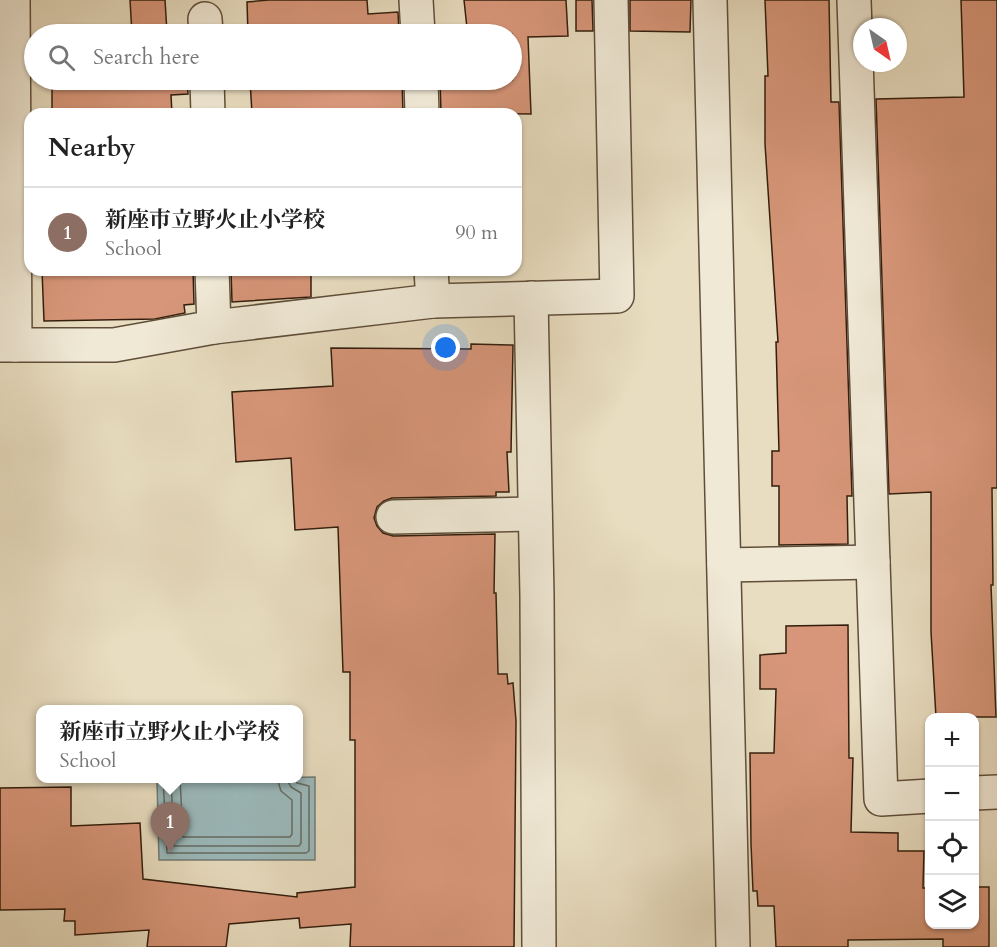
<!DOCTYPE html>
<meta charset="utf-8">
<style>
body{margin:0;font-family:Cardo,"Noto Serif JP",serif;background:#f6f6f6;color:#222}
.controls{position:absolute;right:18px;bottom:18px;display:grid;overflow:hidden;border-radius:12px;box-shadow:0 2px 4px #0004}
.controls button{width:54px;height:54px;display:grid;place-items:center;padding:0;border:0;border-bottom:2px solid #e0e0e0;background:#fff;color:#222;font:30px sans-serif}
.compass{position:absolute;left:853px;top:18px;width:54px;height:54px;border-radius:50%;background:#fff;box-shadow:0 2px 4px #0004;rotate:146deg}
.you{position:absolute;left:446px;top:348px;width:21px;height:21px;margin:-15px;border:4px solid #fff;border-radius:50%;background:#1a73e8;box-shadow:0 0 0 9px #1a73e833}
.badge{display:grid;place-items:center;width:39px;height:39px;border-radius:50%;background:#db2777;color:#fff;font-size:20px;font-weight:700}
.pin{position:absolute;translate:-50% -50px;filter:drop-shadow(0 2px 3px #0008)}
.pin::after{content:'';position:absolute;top:32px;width:21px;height:18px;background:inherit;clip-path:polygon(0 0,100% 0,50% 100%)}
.popup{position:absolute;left:36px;top:705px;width:267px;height:78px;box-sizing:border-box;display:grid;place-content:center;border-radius:12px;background:#fff;filter:drop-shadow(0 2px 4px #0005);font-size:20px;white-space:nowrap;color:#767676}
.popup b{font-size:22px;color:#222}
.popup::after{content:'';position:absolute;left:50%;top:100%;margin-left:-12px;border:12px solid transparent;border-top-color:#fff}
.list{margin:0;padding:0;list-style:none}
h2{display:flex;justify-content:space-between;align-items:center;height:78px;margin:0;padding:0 24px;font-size:26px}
h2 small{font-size:20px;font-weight:400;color:#767676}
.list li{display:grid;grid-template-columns:39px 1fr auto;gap:18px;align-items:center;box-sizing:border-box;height:90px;padding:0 24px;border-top:2px solid #e0e0e0}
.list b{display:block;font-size:22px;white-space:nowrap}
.list p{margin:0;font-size:20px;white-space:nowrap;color:#767676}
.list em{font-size:20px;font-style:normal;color:#767676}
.icon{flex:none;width:33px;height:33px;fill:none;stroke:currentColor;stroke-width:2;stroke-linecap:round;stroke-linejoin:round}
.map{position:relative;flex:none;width:997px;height:947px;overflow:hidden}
.search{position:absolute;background:#fff;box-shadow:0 2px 4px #0004;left:24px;top:24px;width:498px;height:66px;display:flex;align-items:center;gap:15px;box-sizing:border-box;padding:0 21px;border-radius:33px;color:#767676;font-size:22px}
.panel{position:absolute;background:#fff;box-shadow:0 2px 4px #0004;left:24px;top:108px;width:498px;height:168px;border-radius:18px}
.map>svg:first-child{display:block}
.water{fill:#9bbabc;stroke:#717c76;stroke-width:1.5}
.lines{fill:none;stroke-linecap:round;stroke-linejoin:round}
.shore{stroke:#676c64;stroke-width:1.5}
.building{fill:#d79679;stroke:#331e0d;stroke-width:1.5}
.minor-casing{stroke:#604e3a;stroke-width:36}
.minor{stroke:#f0e9d6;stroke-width:33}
</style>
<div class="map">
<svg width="997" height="947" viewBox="0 0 997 947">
<rect width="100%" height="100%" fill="#e8ddc0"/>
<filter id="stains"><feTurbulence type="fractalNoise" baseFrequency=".00333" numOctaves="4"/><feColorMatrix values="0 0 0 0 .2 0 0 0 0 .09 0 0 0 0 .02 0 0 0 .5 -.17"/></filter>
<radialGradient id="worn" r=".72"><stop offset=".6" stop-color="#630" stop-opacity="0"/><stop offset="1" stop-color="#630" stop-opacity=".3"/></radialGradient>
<path class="water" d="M315,777V860H159L157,780Z"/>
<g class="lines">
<g class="shore">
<path d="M163,778L167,853H306L309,851V786L297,783L293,778"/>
<path d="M171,778L174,846H299L301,843V793L291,787L286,778"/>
<path d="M180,778L183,837H290L292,834V800L281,791L277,778"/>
</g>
</g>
<g class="building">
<path d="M130,0H165L167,32L184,31V34H132Z"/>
<path d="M269,0H367L368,14L398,12L399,34H248L247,2Z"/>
<path d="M464,0H566L568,36L528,37L531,114L441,113L440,80H512V34H436L437,31L467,28Z"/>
<path d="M576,0H592L593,31H576Z"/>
<path d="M630,0H691L690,32L630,31Z"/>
<path d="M765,0H829L831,102H839L852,496H847L848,544L779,545V486H772V451H779L776,342H778L765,144V76H768Z"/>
<path d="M961,0H997V488H992L993,585H991L996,717H936L931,632V492L889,494L876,99L964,97Z"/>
<path d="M52,80H187L188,94L171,95L172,114H52Z"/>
<path d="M250,80H402L403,113L252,114Z"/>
<path d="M42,270H193L194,304L184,305L185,313L155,319L44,321Z"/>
<path d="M231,270H311V297L232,302Z"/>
<path d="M471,344L513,345L511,452H507L509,492H496V496L392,498L384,501L377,507L374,518L377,526L383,533L393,536L495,534L494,593H496L498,674H507L508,684L513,683L516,721L514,947H350L351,924L300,928L299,918L229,924L226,947H147L149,930L75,935V921H64L65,909L0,910V788L71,787V826L140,823L143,879L297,897V893L355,887V740H350V672H343L338,527L295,530L291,458L236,462L232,392L333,386L331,348L471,349Z"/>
<path d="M848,625L849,758H853L851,832L898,833V851H924L923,888H930V924H975V887H989V947H943V939L848,940V947H776L774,906H758L757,891H753L751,844L750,753H774L776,689H760V655L786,653V626Z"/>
</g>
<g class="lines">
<defs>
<g id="minor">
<path d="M13,0L15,345"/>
<path d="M416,0L418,34"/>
<path d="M710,0L733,947"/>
<path d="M854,0L881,799L930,796"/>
<path d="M205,19L206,34"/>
<path d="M207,80L208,114"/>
<path d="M421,80L422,114"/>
<path d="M531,298L537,596L539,947"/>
<path d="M433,301L617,296L611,0"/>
<path d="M214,327L433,301L431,270"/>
<path d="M0,345H114L214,327L212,270"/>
<path d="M393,517L535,514"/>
<path d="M724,565L873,562"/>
<path d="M974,793L997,792"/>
</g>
</defs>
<use href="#minor" class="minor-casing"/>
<use href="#minor" class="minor"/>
</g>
<rect width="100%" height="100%" filter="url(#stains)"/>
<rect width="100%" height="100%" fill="url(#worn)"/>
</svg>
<div class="controls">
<button>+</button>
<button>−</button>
<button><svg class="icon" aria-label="locate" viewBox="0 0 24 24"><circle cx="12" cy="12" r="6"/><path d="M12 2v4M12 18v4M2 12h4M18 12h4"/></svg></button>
<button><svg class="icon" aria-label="layers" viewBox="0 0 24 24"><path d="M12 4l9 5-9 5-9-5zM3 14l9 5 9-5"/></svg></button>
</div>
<svg class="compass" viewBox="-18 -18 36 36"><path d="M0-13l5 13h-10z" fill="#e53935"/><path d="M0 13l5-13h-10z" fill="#767676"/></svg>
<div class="you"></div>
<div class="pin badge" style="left:170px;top:852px;background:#8d6e63">1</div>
<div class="popup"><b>新座市立野火止小学校</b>School</div>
<div class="search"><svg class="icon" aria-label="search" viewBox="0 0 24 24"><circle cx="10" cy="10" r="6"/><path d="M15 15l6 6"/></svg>Search here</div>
<section class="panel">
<h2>Nearby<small></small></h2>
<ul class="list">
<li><span class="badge" style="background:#8d6e63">1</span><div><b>新座市立野火止小学校</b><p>School</p></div><em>90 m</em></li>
</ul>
</section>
</div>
